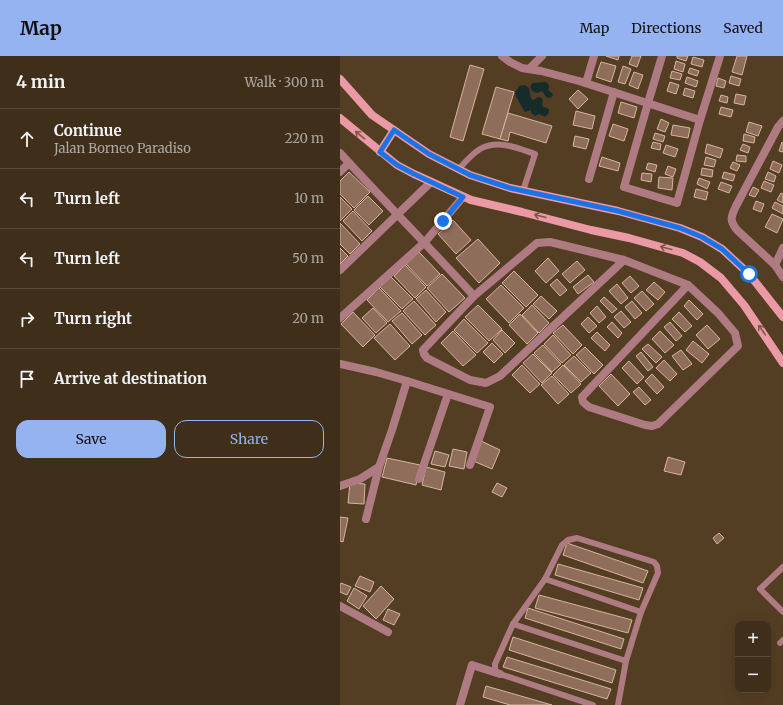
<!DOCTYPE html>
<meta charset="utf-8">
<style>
body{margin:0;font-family:Merriweather,serif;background:#463623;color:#f1f3f6}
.controls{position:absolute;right:12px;bottom:12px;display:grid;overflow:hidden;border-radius:8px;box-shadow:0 4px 16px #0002}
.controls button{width:36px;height:36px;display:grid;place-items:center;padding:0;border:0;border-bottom:1px solid #584a39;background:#3f2e1a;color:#f1f3f6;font:20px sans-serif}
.stop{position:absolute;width:12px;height:12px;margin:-9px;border:3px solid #1a73e8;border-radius:50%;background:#fff}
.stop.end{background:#1a73e8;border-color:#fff;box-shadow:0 1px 4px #0008}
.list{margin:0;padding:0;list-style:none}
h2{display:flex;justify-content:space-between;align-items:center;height:52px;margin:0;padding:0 16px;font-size:17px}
h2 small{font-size:13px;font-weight:400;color:#ada8a2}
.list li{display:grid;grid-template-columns:26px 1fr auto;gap:12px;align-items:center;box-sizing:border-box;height:60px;padding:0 16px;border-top:1px solid #584a39}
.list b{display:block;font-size:15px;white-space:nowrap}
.list p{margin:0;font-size:13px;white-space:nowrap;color:#ada8a2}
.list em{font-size:13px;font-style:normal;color:#ada8a2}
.actions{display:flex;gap:8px;padding:12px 16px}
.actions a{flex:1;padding:9px 0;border:1px solid #95b2f1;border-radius:12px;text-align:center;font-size:14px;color:#95b2f1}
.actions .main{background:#95b2f1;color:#111}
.icon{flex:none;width:22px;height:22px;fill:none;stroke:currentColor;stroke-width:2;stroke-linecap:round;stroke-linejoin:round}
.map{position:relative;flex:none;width:443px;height:649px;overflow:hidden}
header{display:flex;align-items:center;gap:24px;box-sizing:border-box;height:56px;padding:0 20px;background:#95b2f1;color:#111}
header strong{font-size:19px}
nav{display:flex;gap:22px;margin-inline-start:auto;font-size:14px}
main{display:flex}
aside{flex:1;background:#3f2e1a}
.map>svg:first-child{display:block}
.water{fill:#152c2b}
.building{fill:#8e6d5a;stroke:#d8b49f}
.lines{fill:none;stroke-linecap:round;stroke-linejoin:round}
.lane{stroke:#af7b82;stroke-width:6}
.street{stroke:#af7b82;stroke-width:8}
.secondary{stroke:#eb99a5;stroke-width:8}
.oneway{stroke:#81594a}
.route{stroke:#1a73e8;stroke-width:5}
</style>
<header>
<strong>Map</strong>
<nav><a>Map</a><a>Directions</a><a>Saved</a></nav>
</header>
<main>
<aside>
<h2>4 min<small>Walk · 300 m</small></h2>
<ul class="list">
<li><svg class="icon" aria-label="ahead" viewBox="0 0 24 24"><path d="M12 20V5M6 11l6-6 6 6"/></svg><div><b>Continue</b><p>Jalan Borneo Paradiso</p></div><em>220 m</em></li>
<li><svg class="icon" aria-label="left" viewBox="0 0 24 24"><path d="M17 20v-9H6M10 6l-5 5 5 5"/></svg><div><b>Turn left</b></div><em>10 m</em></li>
<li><svg class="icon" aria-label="left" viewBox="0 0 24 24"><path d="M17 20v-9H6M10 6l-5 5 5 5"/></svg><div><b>Turn left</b></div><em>50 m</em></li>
<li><svg class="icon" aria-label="right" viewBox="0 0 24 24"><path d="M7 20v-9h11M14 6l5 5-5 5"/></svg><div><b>Turn right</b></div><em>20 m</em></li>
<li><svg class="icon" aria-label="arrive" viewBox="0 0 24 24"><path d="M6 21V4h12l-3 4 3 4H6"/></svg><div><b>Arrive at destination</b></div></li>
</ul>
<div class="actions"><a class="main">Save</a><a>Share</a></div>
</aside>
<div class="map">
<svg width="443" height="649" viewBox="0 0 443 649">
<rect width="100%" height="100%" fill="#543e23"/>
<g class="water">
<path d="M206,26L209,29V32L208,34L212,37L213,40L210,42H207L202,35L197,37L192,35L190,30L193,27Z"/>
<path d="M185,29L189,32L191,42L193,44L198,41H200L203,44L202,48L203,51L207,52L209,54V57L205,61L199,58L195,60L191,57V54L185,56C181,50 177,43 175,37L179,30Z"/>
</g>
<g class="building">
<path d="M266,0H279L278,4Z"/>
<path d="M292,0H301L297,11L289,8Z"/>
<path d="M337,0H348L346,5L337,2Z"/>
<path d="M397,0H407L402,19L392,16Z"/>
<path d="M353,1L364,4L362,11L351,8Z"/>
<path d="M336,5L345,8L343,16L334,13Z"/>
<path d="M261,6L276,10L271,26L256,21Z"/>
<path d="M130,9L144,13L123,85L110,81Z"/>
<path d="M283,10L291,13L285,28L278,26Z"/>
<path d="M350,12L359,15L357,20L348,17Z"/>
<path d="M332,15L342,18L340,24L330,22Z"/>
<path d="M294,16L303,19L298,33L289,29Z"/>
<path d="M391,20L401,23L399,30L389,27Z"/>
<path d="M347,21L358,25L356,31L345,27Z"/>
<path d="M378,22L386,25L384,32L376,30Z"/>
<path d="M330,26L339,29L336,38L327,35Z"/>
<path d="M156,31L174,36L160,83L142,78Z"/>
<path d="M345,32L355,35L353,42L343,39Z"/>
<path d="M238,34L248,43L238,53L229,43Z"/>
<path d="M396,38L406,40L404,49L394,47Z"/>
<path d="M381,39L388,41L387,47L379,45Z"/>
<path d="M281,46L297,51L294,62L278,57Z"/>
<path d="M381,51L393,54L391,61L379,58Z"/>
<path d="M236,55L255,60L252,73L233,69Z"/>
<path d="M168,57L212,70L206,87L170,76L168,85L160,83Z"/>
<path d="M321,63L329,67L325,76L317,73Z"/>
<path d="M409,66L422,70L418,80L406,76Z"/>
<path d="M273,68L288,73L284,85L269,80Z"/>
<path d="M333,69L350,72L348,82L331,79Z"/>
<path d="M315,77L325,80L323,86L313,83Z"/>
<path d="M404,78L415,81L414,87L403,85Z"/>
<path d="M235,80L249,83L246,93L233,90Z"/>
<path d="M313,86L321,88L320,94L311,92Z"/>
<path d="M442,86L443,87V96L439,95Z"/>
<path d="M367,88L383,93L380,102L365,97Z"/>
<path d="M403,88L410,91L408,97L400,94Z"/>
<path d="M326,89L338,93L335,101L323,97Z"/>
<path d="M397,99L406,100V106L396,105Z"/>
<path d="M262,101L280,107L278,115L259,110Z"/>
<path d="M366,101L376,104L374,111L364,109Z"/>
<path d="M433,105L442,109L439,117L430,113Z"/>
<path d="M393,106L400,109L397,115L390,112Z"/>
<path d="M308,107L317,109L315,116L306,113Z"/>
<path d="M328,110L336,113L333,121L325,118Z"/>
<path d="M362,112L373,114L372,121L361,119Z"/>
<path d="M9,116L30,136L14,152L0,138V125Z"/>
<path d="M384,116L395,119L393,125L382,122Z"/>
<path d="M428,116L436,120L434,126L425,123Z"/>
<path d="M302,117L312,118L311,126L301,124Z"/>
<path d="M319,121L333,122L332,134L318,132Z"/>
<path d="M359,122L370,126L367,133L357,128Z"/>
<path d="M424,125L434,129L431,136L421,132Z"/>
<path d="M381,126L392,130L389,137L378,133Z"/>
<path d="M413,131L419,134L415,141L409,139Z"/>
<path d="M356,133L368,136L366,144L354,141Z"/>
<path d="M441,137L443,138V147L437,144Z"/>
<path d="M28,140L43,155L29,169L14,154Z"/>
<path d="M0,141L12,153L0,165Z"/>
<path d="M416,145L424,148L421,156L413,153Z"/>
<path d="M435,146L443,150V158L432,152Z"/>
<path d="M13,155L32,175L22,185L3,165Z"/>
<path d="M432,158L443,163L437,177L425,171Z"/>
<path d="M113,164L131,184L116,198L98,178Z"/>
<path d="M0,167L20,188L10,198L0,188Z"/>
<path d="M138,183L160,207L139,227L116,202Z"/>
<path d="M0,192L8,200L0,208Z"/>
<path d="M79,196L100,218L87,230L66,208Z"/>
<path d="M208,202L219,215L206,227L195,215Z"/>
<path d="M237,205L245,214L230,227L222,218Z"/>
<path d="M65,209L86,231L75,242L54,220Z"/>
<path d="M174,215L198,239L186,251L162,227Z"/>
<path d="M102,218L125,242L109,256L87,232Z"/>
<path d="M248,219L254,226L238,238L233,231Z"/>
<path d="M290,220L299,230L291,237L282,227Z"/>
<path d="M51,221L73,243L62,253L40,231Z"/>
<path d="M217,223L227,234L220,240L210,229Z"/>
<path d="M314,226L325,236L318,244L306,234Z"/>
<path d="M277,228L288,242L281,248L269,235Z"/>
<path d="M161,229L184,252L169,267L146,243Z"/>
<path d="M39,232L61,255L48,266L27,244Z"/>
<path d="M86,234L106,256L96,266L76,243Z"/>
<path d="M302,235L314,248L306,255L294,242Z"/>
<path d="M201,240L217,255L209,263L193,248Z"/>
<path d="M264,241L277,253L272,257L260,245Z"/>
<path d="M349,244L363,258L357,264L344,250Z"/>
<path d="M74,245L96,269L85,279L63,255Z"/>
<path d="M292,245L302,257L295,263L285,251Z"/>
<path d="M138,249L162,273L149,285L125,261Z"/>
<path d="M192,249L209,267L199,277L182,259Z"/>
<path d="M257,250L266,261L259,267L250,257Z"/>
<path d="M33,252L47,267L36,277L22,262Z"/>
<path d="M281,255L291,266L284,272L274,261Z"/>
<path d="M13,256L35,279L23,291L1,268Z"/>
<path d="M339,256L352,270L345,276L332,263Z"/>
<path d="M62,257L82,279L72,288L52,265Z"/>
<path d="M180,258L198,277L187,288L169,269Z"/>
<path d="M248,261L257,270L249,277L241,268Z"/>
<path d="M124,263L148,287L137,297L114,274Z"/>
<path d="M272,266L282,277L278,282L267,271Z"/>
<path d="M330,266L342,280L336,285L324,271Z"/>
<path d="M50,268L70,290L55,304L34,282Z"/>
<path d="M223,269L242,289L233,298L213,277Z"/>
<path d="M367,269L380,283L368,293L356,279Z"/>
<path d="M162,274L175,287L165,297L153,284Z"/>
<path d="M113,275L136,299L123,310L101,287Z"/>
<path d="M320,275L334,289L325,297L312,283Z"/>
<path d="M257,276L270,289L265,295L251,282Z"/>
<path d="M213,279L231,299L222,307L204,288Z"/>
<path d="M353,285L369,298L362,307L346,294Z"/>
<path d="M152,287L163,298L154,307L143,296Z"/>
<path d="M308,288L322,301L316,307L302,293Z"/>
<path d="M203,289L221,308L212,316L194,297Z"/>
<path d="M245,291L263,309L254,318L236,299Z"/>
<path d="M341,294L352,308L343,314L332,300Z"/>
<path d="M301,296L313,311L308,315L296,300Z"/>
<path d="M193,298L212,317L202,327L183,307Z"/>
<path d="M234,300L251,317L241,326L224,309Z"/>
<path d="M324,304L337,318L330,325L316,312Z"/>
<path d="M289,305L304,321L297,328L282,312Z"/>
<path d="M182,309L200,328L190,337L172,319Z"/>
<path d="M223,309L241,328L231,337L213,319Z"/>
<path d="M271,318L290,338L278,350L259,330Z"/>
<path d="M312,318L324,331L317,338L305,325Z"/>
<path d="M212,320L229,338L218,348L201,329Z"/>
<path d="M299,331L311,344L305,349L293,336Z"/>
<path d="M139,384L160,394L152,413L131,404Z"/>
<path d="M113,393L127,396L124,413L109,410Z"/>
<path d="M95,395L109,399L105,411L91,408Z"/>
<path d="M328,401L345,406L341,419L324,415Z"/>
<path d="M47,402L80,409L76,429L42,421Z"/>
<path d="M86,411L105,416L101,434L82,429Z"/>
<path d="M10,427L25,428L24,448L8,447Z"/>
<path d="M157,427L167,432L162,441L152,436Z"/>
<path d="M0,461L8,462L3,486L0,485Z"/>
<path d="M379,477L384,482L377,488L373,482Z"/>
<path d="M227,487L308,515L303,527L223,499Z"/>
<path d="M218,508L303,532L299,544L215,519Z"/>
<path d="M20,520L34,526L30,536L15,530Z"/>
<path d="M1,527L11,531L7,539L0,536V529Z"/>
<path d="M41,530L54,543L36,563L23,550Z"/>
<path d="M14,532L27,540L19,553L7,545Z"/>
<path d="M199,539L292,564L288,577L195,552Z"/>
<path d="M188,552L284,583L281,593L185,562Z"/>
<path d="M48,553L60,558L54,569L43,564Z"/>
<path d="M173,581L276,614L272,627L169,594Z"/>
<path d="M167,601L271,633L267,643L163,611Z"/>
<path d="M146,630L212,649H170L143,641Z"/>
</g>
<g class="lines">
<g class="lane">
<path d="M119,113C125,106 132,98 140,93C158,83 177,92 195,98L183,135"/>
<path d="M443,511L420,533L443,556"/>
<path d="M205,523L301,556"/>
<path d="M173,568L286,605"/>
<path d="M440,587L443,584"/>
<path d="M253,649L160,618L155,614V608L173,568L205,523L222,489L228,484L237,482L314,506L317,510L318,517L301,556L286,605L278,649"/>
</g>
<g class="street">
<path d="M162,0L170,6L182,12L201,15L239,25L360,64"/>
<path d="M322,0L308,47L284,131L337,147L360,64L380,0"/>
<path d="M189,13L202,0"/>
<path d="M246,27L254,0"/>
<path d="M443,65L438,71L396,150C391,161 389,164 397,174L435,209L443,221"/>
<path d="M0,97C44,145 90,192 134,240"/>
<path d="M0,116L9,107"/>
<path d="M249,123L274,36"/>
<path d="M284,204L160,320L146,327L130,324L87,302L84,298L83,294L134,240L197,187L210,186L284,204L348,229L378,257L395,277L398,290L318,368L312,370L305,369L249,351L243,346L242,341L348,229"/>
<path d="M435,209L443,192"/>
<path d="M0,214L91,126"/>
<path d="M0,262L85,186L123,141"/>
<path d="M0,308L36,316L67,325L52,374L39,411L26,463"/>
<path d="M67,325L150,351L130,409"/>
<path d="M79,423L108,338"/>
<path d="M0,430L20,423L39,411"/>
<path d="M0,550L48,576"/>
<path d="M120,649L132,609L160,618"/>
</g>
<g class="secondary">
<path d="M0,23L32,59L89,98L130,119L170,132L278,155L340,172L362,181L382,193L409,218L443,261"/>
<path d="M0,62L57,109L74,118L131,144L182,156L251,174L289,182L343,197L360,206L381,222L404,249L443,307"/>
<path d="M40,96L54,74"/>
</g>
</g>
<defs><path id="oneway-shaft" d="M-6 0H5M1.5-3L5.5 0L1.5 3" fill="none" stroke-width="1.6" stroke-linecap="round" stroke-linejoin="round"/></defs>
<g class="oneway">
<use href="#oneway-shaft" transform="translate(20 79) rotate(-140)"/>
<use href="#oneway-shaft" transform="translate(200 160) rotate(-165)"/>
<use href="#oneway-shaft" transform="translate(326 192) rotate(-165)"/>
<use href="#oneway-shaft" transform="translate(422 274) rotate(-125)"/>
</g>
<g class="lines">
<path class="route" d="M103,165L123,141L74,118L57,109L40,96L54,74L89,98L130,119L170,132L278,155L340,172L362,181L382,193L409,218"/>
</g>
</svg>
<div class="controls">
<button>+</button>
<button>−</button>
</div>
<div class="stop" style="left:409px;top:218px"></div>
<div class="stop end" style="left:103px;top:165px"></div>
</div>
</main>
